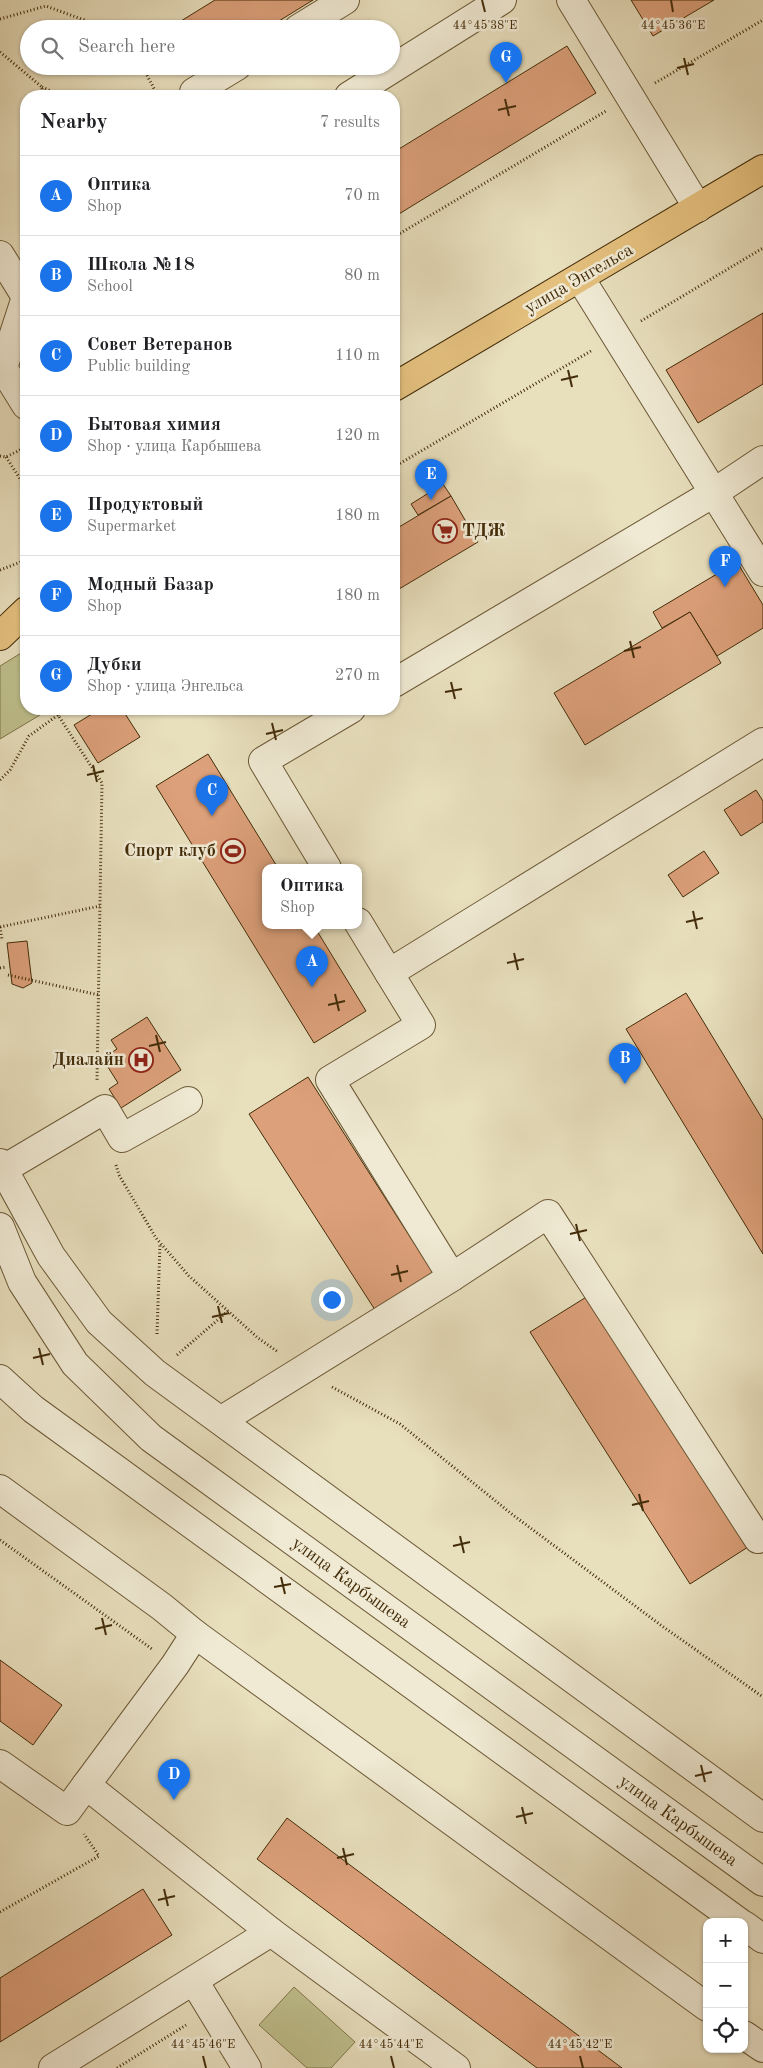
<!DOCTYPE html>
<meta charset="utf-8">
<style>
body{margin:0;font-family:"Old Standard TT",serif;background:#f6f6f6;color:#202124}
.controls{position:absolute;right:15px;bottom:15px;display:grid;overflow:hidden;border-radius:10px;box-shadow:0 1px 4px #0004}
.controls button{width:45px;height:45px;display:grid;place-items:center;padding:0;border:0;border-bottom:1px solid #e0e0e0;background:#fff;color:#202124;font:25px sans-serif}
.you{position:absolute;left:331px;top:1299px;width:18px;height:18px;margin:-12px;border:4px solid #fff;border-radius:50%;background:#1a73e8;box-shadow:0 0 0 8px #1a73e833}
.badge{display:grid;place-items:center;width:32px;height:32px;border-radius:50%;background:#1a73e8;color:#fff;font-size:16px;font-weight:700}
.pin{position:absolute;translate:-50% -41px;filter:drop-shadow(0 1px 2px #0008)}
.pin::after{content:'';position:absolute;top:26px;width:18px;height:15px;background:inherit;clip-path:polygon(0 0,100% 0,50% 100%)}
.popup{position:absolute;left:262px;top:864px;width:100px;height:65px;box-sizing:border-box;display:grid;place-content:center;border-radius:10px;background:#fff;filter:drop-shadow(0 1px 4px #0005);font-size:16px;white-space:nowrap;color:#757577}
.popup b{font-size:19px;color:#202124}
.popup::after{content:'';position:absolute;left:50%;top:100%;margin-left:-10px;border:10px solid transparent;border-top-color:#fff}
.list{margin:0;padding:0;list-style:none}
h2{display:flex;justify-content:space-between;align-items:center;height:65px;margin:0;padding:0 20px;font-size:21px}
h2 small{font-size:16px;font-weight:400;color:#757577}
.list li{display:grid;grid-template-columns:32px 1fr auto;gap:15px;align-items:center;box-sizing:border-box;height:80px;padding:0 20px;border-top:1px solid #e0e0e0}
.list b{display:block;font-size:19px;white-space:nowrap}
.list p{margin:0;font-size:16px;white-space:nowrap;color:#757577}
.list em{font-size:16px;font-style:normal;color:#757577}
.icon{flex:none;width:28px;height:28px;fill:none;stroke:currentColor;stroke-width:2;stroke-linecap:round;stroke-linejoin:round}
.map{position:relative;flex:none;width:763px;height:2068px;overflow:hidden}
.search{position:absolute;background:#fff;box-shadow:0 1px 4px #0004;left:20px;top:20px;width:380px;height:55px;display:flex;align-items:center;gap:12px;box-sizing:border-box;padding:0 18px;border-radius:28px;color:#757577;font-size:19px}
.panel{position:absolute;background:#fff;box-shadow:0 1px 4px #0004;left:20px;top:90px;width:380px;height:625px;border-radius:20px}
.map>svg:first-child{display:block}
.green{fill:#bebf8c;stroke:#80764a}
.building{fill:#dca07a;stroke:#432c09}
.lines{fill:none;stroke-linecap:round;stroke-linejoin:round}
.minor-casing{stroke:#6c5936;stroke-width:30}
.major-casing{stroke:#432c09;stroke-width:30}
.path{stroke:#432c09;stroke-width:3;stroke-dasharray:1 2.5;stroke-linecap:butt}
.minor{stroke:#f0ead4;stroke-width:28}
.major{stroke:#e4c07e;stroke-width:28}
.ticks{fill:none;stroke:#432c09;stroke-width:2}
.labels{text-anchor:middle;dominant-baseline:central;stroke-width:5;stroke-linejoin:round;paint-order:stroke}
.street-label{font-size:18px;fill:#432c09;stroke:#f0ead4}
.poi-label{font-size:18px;font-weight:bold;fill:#432c09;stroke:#f0ead4;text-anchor:end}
.ticks-label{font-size:12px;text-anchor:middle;fill:#432c09;stroke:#f0ead4;stroke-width:5;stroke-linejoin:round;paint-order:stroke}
</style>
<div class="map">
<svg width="763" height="2068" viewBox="0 0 763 2068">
<rect width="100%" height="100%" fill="#e8dfbd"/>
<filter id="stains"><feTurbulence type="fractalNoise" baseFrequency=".004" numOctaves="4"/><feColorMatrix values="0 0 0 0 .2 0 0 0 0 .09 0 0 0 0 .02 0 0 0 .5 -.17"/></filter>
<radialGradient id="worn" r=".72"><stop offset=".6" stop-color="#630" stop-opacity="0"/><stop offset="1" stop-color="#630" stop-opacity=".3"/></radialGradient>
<g class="green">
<path d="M26,650V709H50L0,739V666Z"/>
<path d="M294,1987L355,2042L331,2068H307L259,2025Z"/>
</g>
<g class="building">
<path d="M215,0H313L266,29H168Z"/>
<path d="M631,0H714L653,36Z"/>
<path d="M567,46L596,93L394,217V152Z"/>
<path d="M186,66H204L191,74Z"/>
<path d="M763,313V384L698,423L666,370Z"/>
<path d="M443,484L451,496L418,515L411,504Z"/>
<path d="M451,496L478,542L394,592V530Z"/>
<path d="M737,562L763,605V628L717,656L690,612L662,628L653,612Z"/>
<path d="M690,612L721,663L585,745L554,693Z"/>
<path d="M100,709H122L140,737L98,763L74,725Z"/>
<path d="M208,754L278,868H266V926H314L366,1011L314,1043L156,786Z"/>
<path d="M756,790L763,801V822L741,836L724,810Z"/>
<path d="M704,851L719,873L683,897L668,875Z"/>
<path d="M27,941L32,983L23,988L12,984L7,943Z"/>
<path d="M686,993L763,1120V1254L626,1029Z"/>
<path d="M147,1017L181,1070L121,1108L109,1089L118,1083L106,1064L108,1055L117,1049L111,1040Z"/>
<path d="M308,1077L435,1276L377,1313L249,1114Z"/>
<path d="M588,1296L748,1547L690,1584L530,1332Z"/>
<path d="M0,1660L62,1705L33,1745L0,1721Z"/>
<path d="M287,1818L622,2068H537L257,1859Z"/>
<path d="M143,1889L172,1935L0,2042V1978Z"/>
</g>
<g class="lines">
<defs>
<g id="minor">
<path d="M571,0L698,208"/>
<path d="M298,29L345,0"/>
<path d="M194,92L237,66"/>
<path d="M349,96L502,0"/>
<path d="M0,255L26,297"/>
<path d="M580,278L763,572"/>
<path d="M26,297L3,368L26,405"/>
<path d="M394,683L712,494L763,460"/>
<path d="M327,868L263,761L351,709"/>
<path d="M358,922L389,973"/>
<path d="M0,1163L51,1256L99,1322L155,1373L763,1818"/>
<path d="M2,1170L105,1109L122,1138L188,1101"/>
<path d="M0,1227L22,1282L75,1364L151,1438L763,1882"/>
<path d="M452,1277L548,1214L758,1539"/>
<path d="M0,1379L33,1409L739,1922"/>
<path d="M222,1420L452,1277L330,1080L421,1025L389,973L763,742"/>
<path d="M0,1489L162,1607L195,1634L707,2007"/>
<path d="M0,1764L67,1811L86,1785L271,1932"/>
<path d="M86,1785L175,1665L195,1634"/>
<path d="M744,1925L763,1939"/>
<path d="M194,1981L247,2068"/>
<path d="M744,2035L763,2048"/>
<path d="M53,2068L271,1932L456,2068"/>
</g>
<g id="major">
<path d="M394,387L763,169"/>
<path d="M0,636L26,611"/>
</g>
</defs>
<use href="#minor" class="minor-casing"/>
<use href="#major" class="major-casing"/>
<g class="path">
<path d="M0,19L46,6L84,20L96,29"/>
<path d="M0,52L42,87V96"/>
<path d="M142,66L158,96"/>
<path d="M655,83L763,20"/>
<path d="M42,87L62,96"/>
<path d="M394,237L606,111"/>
<path d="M641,321L763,248"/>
<path d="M0,456L6,457L26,447"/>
<path d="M6,457L26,488"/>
<path d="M394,467L591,351"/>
<path d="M0,570L26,560"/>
<path d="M68,709L58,715L102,783L97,1082"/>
<path d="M0,780L10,770L29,736L58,715"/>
<path d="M0,927L100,906"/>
<path d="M0,927L2,940"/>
<path d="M0,968L6,967"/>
<path d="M8,975L99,995"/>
<path d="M116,1165L119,1175L156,1238L189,1276L258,1338L278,1352"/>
<path d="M157,1334L160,1243"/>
<path d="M177,1355L228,1311"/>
<path d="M332,1387L400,1424L513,1515L662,1626L763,1697"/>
<path d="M0,1540L152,1649"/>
<path d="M0,1912L99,1856L84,1834"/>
<path d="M117,2068L186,2025"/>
</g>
<use href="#minor" class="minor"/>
<use href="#major" class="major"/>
</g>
<path class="ticks" d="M482,0L485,12M671,0L673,12M684,58L688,75M677,68L694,64M505,99L509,116M498,110L516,106M568,370L572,387M561,380L578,376M630,641L634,658M624,651L641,647M451,682L455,699M445,692L462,689M272,723L276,740M266,734L283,730M93,765L97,782M87,775L104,771M693,911L697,929M686,922L703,918M514,953L518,970M507,963L524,959M335,994L339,1011M328,1005L345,1001M156,1035L160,1052M149,1046L166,1042M576,1224L580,1241M570,1234L587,1230M397,1265L401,1282M391,1275L408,1271M218,1306L222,1323M212,1317L229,1313M39,1348L43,1365M33,1358L50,1354M639,1494L643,1511M632,1505L649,1501M460,1536L464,1553M453,1546L470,1542M281,1577L285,1594M274,1587L291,1584M102,1618L106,1635M95,1629L112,1625M701,1765L705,1782M695,1776L712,1772M522,1807L526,1824M516,1817L533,1813M343,1848L347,1865M337,1858L354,1854M164,1889L168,1906M158,1900L175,1896M203,2056L206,2068M391,2056L394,2068M580,2056L583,2068"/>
<defs>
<symbol id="supermarket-ring" viewBox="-11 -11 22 22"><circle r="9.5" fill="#f0ead4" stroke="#8f2418" stroke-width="1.5"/><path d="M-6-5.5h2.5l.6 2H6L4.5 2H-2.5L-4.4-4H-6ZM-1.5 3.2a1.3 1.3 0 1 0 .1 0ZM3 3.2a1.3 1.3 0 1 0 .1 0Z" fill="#8f2418"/></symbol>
<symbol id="stadium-ring" viewBox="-11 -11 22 22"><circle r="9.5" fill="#f0ead4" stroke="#8f2418" stroke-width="1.5"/><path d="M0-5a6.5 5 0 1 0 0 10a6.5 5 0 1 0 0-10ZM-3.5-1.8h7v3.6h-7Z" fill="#8f2418"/></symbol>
<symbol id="hospital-ring" viewBox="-11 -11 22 22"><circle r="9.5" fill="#f0ead4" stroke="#8f2418" stroke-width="1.5"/><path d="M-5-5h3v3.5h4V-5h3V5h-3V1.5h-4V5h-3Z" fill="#8f2418"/></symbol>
</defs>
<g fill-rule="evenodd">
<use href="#supermarket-ring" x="431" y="517" width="28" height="28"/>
<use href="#stadium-ring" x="219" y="837" width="28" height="28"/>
<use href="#hospital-ring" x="127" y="1046" width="28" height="28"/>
</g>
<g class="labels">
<g class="street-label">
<text transform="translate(579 279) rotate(-30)">улица Энгельса</text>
<text transform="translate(351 1583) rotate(36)">улица Карбышева</text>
<text transform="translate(678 1821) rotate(36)">улица Карбышева</text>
</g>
<g class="poi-label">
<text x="462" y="531" text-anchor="start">ТДЖ</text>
<text x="216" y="851">Спорт клуб</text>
<text x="124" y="1060">Диалайн</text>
</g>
</g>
<g class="ticks-label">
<text x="485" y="29">44°45'38"E</text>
<text x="673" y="29">44°45'36"E</text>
<text x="203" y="2048">44°45'46"E</text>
<text x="391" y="2048">44°45'44"E</text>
<text x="580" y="2048">44°45'42"E</text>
</g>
<rect width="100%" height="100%" filter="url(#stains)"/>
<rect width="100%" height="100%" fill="url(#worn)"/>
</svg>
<div class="controls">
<button>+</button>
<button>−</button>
<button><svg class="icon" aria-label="locate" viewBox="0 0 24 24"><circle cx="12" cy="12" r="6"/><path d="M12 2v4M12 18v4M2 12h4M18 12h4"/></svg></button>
</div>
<div class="you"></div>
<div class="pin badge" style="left:312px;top:987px">A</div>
<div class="popup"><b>Оптика</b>Shop</div>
<div class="pin badge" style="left:625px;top:1084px">B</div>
<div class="pin badge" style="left:212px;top:816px">C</div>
<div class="pin badge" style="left:174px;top:1800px">D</div>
<div class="pin badge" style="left:431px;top:500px">E</div>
<div class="pin badge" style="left:725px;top:587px">F</div>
<div class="pin badge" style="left:506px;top:83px">G</div>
<div class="search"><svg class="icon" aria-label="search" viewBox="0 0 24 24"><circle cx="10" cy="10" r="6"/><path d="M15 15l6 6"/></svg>Search here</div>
<section class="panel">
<h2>Nearby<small>7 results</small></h2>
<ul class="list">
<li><span class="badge">A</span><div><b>Оптика</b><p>Shop</p></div><em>70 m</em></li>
<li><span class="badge">B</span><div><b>Школа №18</b><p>School</p></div><em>80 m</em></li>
<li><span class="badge">C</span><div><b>Совет Ветеранов</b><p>Public building</p></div><em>110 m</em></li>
<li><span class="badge">D</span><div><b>Бытовая химия</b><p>Shop · улица Карбышева</p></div><em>120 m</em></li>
<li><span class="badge">E</span><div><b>Продуктовый</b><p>Supermarket</p></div><em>180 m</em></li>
<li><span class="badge">F</span><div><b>Модный Базар</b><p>Shop</p></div><em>180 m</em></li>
<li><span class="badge">G</span><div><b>Дубки</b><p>Shop · улица Энгельса</p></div><em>270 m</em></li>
</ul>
</section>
</div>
